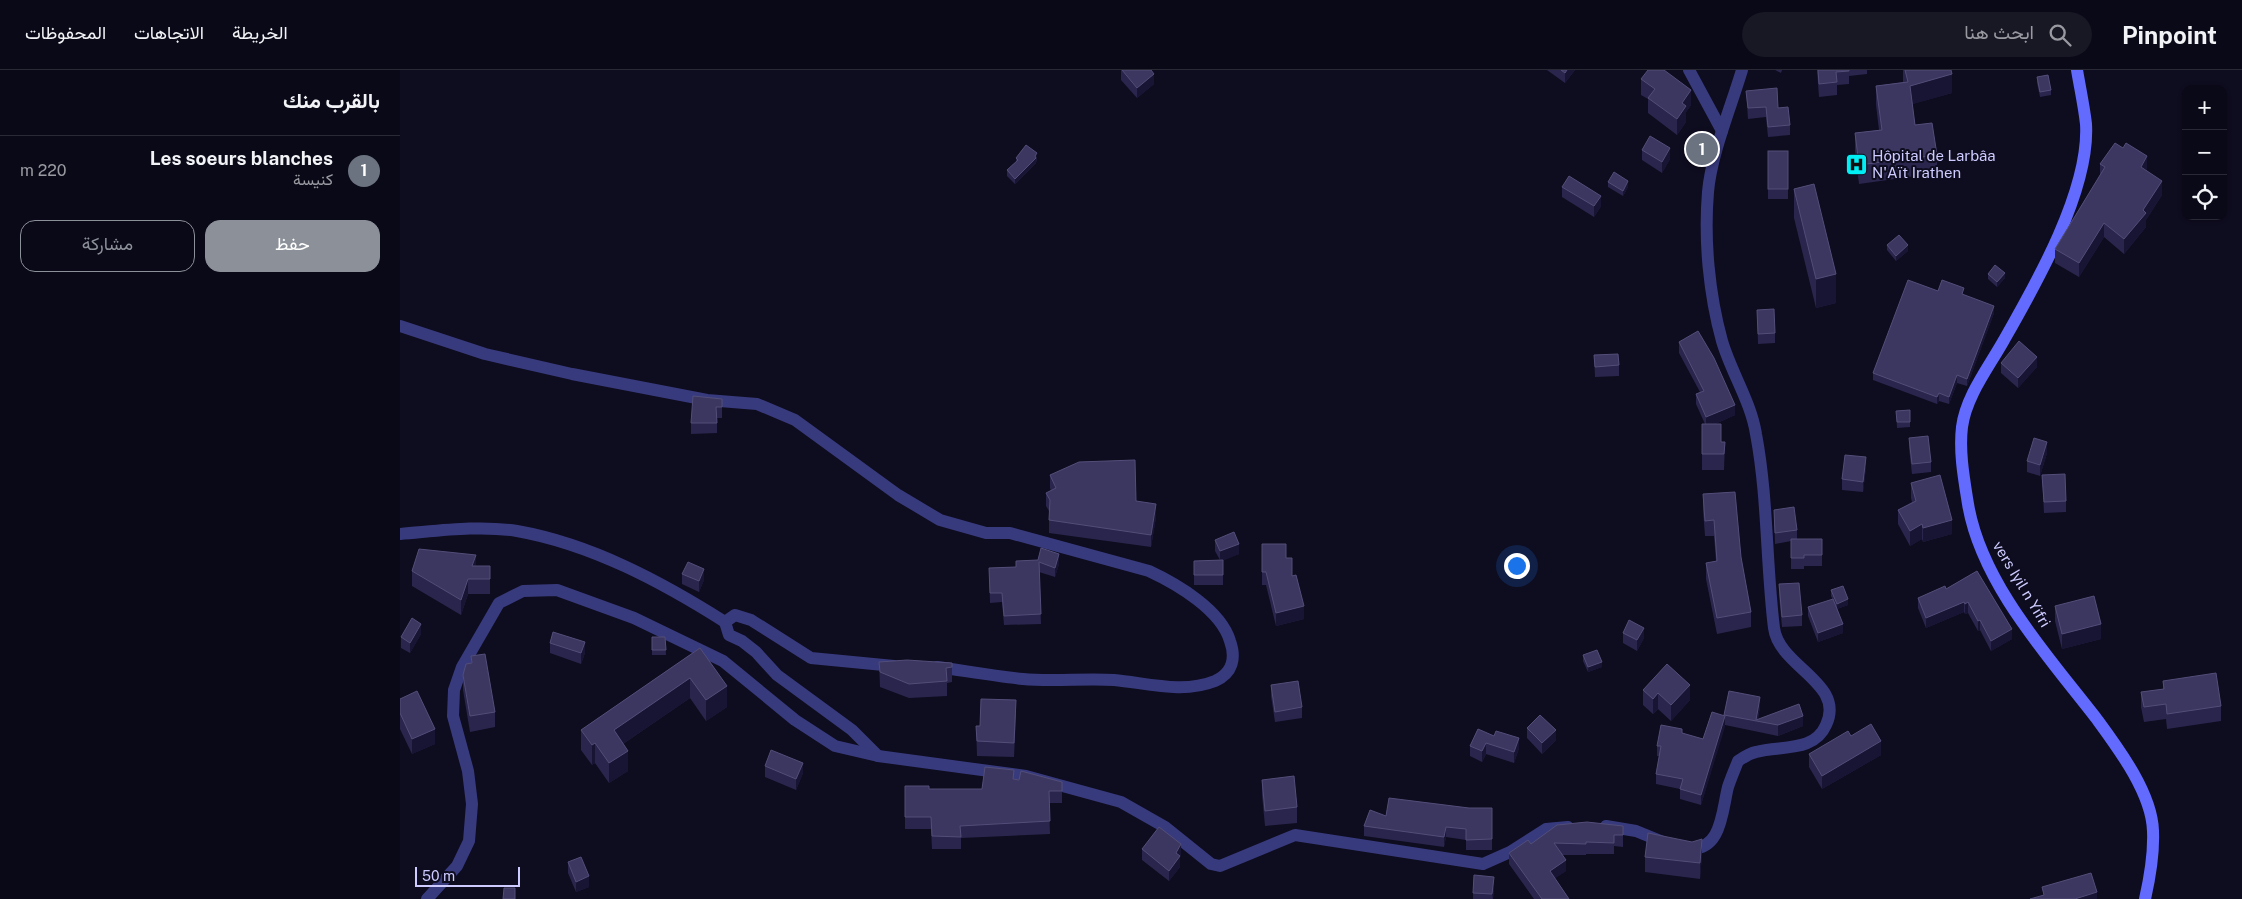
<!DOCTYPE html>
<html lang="ar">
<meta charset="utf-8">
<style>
body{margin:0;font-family:"Public Sans",Vazirmatn,sans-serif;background:#181724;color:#f1f3f6;direction:rtl}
.controls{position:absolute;right:15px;top:15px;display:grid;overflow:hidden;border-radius:10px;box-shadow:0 1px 4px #0004}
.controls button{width:45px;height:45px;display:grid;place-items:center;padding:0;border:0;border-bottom:1px solid #2a2a36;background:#0a0917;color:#f1f3f6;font:25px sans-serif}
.scale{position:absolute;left:15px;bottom:12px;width:105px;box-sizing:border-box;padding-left:5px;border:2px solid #cdcbff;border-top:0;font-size:14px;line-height:18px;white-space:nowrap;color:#cdcbff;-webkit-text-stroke:4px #0e0c1f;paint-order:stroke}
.you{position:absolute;left:1116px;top:495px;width:18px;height:18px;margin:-12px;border:4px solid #fff;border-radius:50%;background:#1a73e8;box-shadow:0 0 0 8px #1a73e833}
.badge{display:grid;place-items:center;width:32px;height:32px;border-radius:50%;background:#8c9099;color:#fff;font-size:16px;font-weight:700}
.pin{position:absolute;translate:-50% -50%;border:2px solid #fff;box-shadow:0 1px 5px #0006}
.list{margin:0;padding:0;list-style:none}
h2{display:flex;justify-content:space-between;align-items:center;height:65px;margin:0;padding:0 20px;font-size:21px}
h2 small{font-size:16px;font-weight:400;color:#999aa1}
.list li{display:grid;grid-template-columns:32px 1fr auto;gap:15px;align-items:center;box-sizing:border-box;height:70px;padding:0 20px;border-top:1px solid #2a2a36}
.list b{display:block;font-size:19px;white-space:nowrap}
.list p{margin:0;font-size:16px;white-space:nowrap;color:#999aa1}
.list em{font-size:16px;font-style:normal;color:#999aa1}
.actions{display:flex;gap:10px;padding:15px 20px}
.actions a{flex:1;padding:11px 0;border:1px solid #8c9099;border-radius:15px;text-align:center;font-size:18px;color:#8c9099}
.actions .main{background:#8c9099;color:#fff}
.icon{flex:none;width:28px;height:28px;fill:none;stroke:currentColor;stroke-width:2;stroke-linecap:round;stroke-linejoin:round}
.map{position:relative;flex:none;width:1842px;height:829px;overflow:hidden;direction:ltr}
header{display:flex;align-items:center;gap:30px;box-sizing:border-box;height:70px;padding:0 25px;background:#0a0917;border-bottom:1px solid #2a2a36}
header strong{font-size:24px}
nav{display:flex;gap:28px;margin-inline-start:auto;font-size:18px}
.search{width:350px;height:45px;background:#181724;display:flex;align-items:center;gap:12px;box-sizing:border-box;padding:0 18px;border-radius:28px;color:#999aa1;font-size:19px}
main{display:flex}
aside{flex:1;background:#0a0917}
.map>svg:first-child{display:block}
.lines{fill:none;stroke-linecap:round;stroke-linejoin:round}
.minor{stroke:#383a7e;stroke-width:12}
.secondary{stroke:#636afe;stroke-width:12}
.wall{fill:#2a254d}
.shaded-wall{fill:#181433}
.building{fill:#3c3760;stroke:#524e79}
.labels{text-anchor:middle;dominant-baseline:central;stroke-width:4;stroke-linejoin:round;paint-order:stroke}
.poi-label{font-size:15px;fill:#cdcbff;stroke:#0e0c1f;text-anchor:start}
.street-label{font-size:15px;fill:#cdcbff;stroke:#0e0c1f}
</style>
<header>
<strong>Pinpoint</strong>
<div class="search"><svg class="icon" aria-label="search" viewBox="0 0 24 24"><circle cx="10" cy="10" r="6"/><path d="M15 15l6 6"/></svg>ابحث هنا</div>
<nav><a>الخريطة</a><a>الاتجاهات</a><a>المحفوظات</a></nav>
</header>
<main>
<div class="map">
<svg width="1842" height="829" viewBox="0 0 1842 829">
<rect width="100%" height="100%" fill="#0e0c1f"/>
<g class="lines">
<g class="minor">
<path d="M1289,0L1322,61"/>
<path d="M0,256L85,284L172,304L307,330L357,334L395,350L498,425L540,450L586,463H610L749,501C777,514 821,540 830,571C836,588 833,603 815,611C783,624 747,613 714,610C684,608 653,612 623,609C594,606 566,601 537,597"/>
<path d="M0,464C38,461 79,455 117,461C191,474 262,512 325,552"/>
<path d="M478,686L452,660L377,605L356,582L342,571L329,565L325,552L335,545L351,550L411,588L494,596"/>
<path d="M1206,756L1236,761L1263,772"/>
<path d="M1287,778C1322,783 1322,740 1328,717C1331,708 1335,699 1338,691C1344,687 1350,683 1356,682C1380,675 1414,683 1426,655C1446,613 1379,597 1374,558C1366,493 1368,428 1356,364C1351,332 1331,302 1322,271C1309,224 1304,170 1308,122C1311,85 1331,37 1342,0"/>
<path d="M27,829L57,796L69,771L72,734L68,701L53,646L54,620L62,597L99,533L123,521L157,520L234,548L323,591L395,650L435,676L478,686L626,706L721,732L765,757L811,794L820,796L895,765L1083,794L1110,782L1146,759L1168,757"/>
</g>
<path class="secondary" d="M1677,0C1680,18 1684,36 1686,54C1690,120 1636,214 1604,270C1589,297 1566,326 1562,357C1559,382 1564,409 1568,434C1581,513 1648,586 1696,648C1718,678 1752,723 1753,761C1754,784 1750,807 1745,829"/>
</g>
<g class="wall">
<path d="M721,0H751L754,14L737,28L721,10Z"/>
<path d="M1147,0H1175L1165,13Z"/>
<path d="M1375,0H1382L1381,3Z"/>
<path d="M1417,0H1467V4L1449,6V14L1437,15V25L1419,27Z"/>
<path d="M1503,0H1551L1552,23L1512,34L1515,55L1537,85V103L1459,114L1455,81V63L1479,60L1476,35V16L1503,12Z"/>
<path d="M1637,7L1651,20V25L1640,27L1637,13Z"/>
<path d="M1241,9L1291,35L1286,42V52L1277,65L1248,43V29L1241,25Z"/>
<path d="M1346,21L1378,38L1390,55V65L1368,67L1366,47L1348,49Z"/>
<path d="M1783,57H1786V80L1783,67Z"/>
<path d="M1242,80L1270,89L1262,103L1242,90Z"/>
<rect x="1368" y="81" width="20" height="48"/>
<path d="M616,88H637L636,93L615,114L607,106V100L616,92Z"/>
<path d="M1700,94L1747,101L1762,125L1746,150V157L1724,184L1704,167L1679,207L1655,193V179L1700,105Z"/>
<path d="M1208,112L1228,117L1223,126L1208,117Z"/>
<path d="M1162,117L1201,136L1194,147L1162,127Z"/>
<path d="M1394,119L1436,233L1416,238L1394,148Z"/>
<path d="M1487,175L1508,181L1496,191L1487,180Z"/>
<path d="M1588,204L1605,208L1597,217L1588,209Z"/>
<path d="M1538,221L1564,225L1594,243L1567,316L1557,313L1549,334L1539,331L1537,334L1473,310V303Z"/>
<path d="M1357,240L1375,263V273L1358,274Z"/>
<path d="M1279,272L1335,345L1315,354L1321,372H1325L1324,400H1302V354H1305L1296,334V324L1300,322L1279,283Z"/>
<path d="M1194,285L1219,295V306L1195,307Z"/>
<path d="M1601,293L1637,297L1618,318L1601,303Z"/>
<path d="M322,329V348H317V363L291,364V353Z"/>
<path d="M1510,340V357L1497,358L1496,341Z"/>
<path d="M1509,368L1531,392V402L1512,404L1509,378Z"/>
<path d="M1647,383L1640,406L1627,402V391Z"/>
<path d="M1466,397L1463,422L1442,420V409Z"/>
<path d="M650,405L736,431L756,447L751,477L649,463V441L646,436V423L651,421L650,418Z"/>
<path d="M1642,405L1666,431V442L1644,443Z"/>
<path d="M1511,413L1552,464L1523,472L1522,469L1510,476L1498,454V440L1512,432L1511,428Z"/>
<path d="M1303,424L1341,487L1351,542V557L1317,564L1306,509V493L1316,491L1314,466H1305L1303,440Z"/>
<path d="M1374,440L1397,460V469H1422V496H1404V499H1391V471L1375,474Z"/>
<path d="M815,470L839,484L823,490V515H794V491L820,490L815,481Z"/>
<path d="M862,474L886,488L892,506L904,549L876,556L866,515H862Z"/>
<path d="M616,491L659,494L655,507L639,502L641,554L604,555L602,532L590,533L589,498L616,497Z"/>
<path d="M76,496H90V524H68L61,545L12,516V501Z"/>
<path d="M1577,501L1612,569L1591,581L1580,560L1578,561L1568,543L1565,544L1564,542L1526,558L1518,538V528L1546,519Z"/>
<path d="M282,504L304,510L299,522L282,514Z"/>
<path d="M1379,514L1402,545V556L1382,557L1379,525Z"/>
<path d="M1431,520L1448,535L1437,539L1443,563L1418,572L1408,546V537L1433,530L1431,526Z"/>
<path d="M1655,536L1701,569L1662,579L1655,551Z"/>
<path d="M1223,563L1244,568L1237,581L1223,573Z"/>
<path d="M21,564L10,583L1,578V567Z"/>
<path d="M252,567H265L266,585H252Z"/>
<path d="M150,573L185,583L181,594L150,583Z"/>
<path d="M300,578L327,637L306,651L290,628L223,674L228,701L209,713L195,693L192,695L181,680V660Z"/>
<path d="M1183,585L1202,597L1188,602L1183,591Z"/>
<path d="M71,586L95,642V657L70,662L63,620V605L71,593Z"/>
<path d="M479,592L552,597V612L547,613V626L509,628L480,617Z"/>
<path d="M1763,611L1821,636V651L1767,659L1766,649L1744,652L1741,637V622L1763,619Z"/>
<path d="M871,615L902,637V648L875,652L871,626Z"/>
<path d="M1243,620L1290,630L1271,651L1258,639L1253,644L1243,635Z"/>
<path d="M1329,621L1360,637L1358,649L1403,656L1378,666L1325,655L1301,735L1280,729V719L1256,714V704L1260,686H1257V676L1282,663L1303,669L1324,646Z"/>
<path d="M0,629L35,674L12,684L0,659Z"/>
<path d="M616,644L614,687L577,686L576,656H580Z"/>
<path d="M1127,658L1156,670L1142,684L1127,668Z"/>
<path d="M1078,659L1119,678L1114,693L1086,684L1082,692L1070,686V676Z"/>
<path d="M1451,666L1481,685L1422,719L1409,697V684Z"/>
<path d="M365,696L403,703L396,720L365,707Z"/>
<path d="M614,709L662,712V733H649L650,764L561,768V779H532L531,759H505V716L529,719H582Z"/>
<path d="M862,710L897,737V753L865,756L862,725Z"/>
<path d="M1069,738H1092V780H1066V770L1046,767L1044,777L964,766V756L986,746Z"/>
<path d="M1223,756V777L1214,776V784H1186V785H1162L1166,801L1155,808L1169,829H1134L1109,794V783L1131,774Z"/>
<path d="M742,779L781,785L780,786V797L769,811L742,790Z"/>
<path d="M1302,784L1300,809L1245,802V787Z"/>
<path d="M168,792L189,817L176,822L168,803Z"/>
<path d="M1094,817L1093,829H1073V823Z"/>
</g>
<g class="shaded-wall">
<path d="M1167,0H1175L1165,13V3Z"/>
<path d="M754,4V14L737,28V18Z"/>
<path d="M1552,4V23L1510,35V16Z"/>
<path d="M1291,20V35L1286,42V52L1277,65V49L1282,33Z"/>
<path d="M1270,78V89L1262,103V92Z"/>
<path d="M637,83L636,93L615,114V109Z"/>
<path d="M1747,86V100L1741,97Z"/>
<path d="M1228,111V117L1223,126V121Z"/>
<path d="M1762,111V125L1746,150V157L1724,184V169Z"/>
<path d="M1201,126V136L1194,147V136Z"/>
<path d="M1704,153V167L1679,207V193Z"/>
<path d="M1508,175V181L1496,191V186Z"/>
<path d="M1605,203V208L1597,217V212Z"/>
<path d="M1436,204V233L1416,238V209Z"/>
<path d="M1594,236V243L1567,316V309Z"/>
<path d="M1637,287V297L1618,318V308Z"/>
<path d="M1557,305V313L1549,334V327Z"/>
<path d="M1539,323V331L1537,334V327Z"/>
<path d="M1335,335V345L1306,358V347Z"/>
<path d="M1647,372V383L1640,406V395Z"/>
<path d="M1466,387V397L1463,422V412Z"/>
<path d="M756,434V447L751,477V465Z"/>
<path d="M1552,450V464L1523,472V458Z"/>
<path d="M1522,454V469L1510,476V461Z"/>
<path d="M839,474V484L820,492V481Z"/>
<path d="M659,484V494L655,507V498Z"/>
<path d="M76,485V499L72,496Z"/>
<path d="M304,499V510L299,522V511Z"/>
<path d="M68,509V524L61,545V530Z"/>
<path d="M1448,529V535L1437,539V534Z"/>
<path d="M1564,532V542L1526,558V548Z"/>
<path d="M1568,532V543L1565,544V534Z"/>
<path d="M904,536V549L876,556V543Z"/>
<path d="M1580,550V560L1578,561V551Z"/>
<path d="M21,554V564L10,583V573Z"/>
<path d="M1443,554V563L1418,572V563Z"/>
<path d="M1701,554V569L1662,579V564Z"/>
<path d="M1244,558V568L1237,581V570Z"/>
<path d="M1612,559V569L1591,581V571Z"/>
<path d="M185,572V583L181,594V583Z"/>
<path d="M1202,592V597L1188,602V597Z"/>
<path d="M290,608V628L214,680V660Z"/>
<path d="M1290,615V630L1271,651V635Z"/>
<path d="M327,616V637L306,651V630Z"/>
<path d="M1258,623V639L1253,644V629Z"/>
<path d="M1360,627V637L1357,651L1356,650Z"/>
<path d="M1325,646V657L1301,735V725Z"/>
<path d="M1403,646V656L1378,666V655Z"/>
<path d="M35,659V674L12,684V669Z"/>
<path d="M1156,660V670L1142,684V673Z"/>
<path d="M1119,668V678L1114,693V682Z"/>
<path d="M1481,671V685L1422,719V706Z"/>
<path d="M195,673V693L192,695V675Z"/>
<path d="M1086,673V684L1082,692V681Z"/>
<path d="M228,681V701L209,713V693Z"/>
<path d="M403,693V703L396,720V709Z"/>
<path d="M1046,757V767L1044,777V767Z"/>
<path d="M1302,769V784L1300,809V793Z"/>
<path d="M781,774V785L779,788L780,786V797L769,811V801L776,783Z"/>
<path d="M1166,790V801L1150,812V801Z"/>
<path d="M189,806V817L176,822V812Z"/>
<path d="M1094,807V817L1092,829V824Z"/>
<path d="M1697,822V829H1675Z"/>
</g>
<g class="building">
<path d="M722,0H751L754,4L737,18Z"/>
<path d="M1161,0H1167L1165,3Z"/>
<path d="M1248,0H1264L1291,20L1282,33L1286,36L1277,49L1248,28L1255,19L1241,9Z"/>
<path d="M1418,0H1449V1L1436,2L1437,12L1419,14Z"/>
<path d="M1505,0H1551L1552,4L1510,16L1515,55L1532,53L1537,85L1459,95L1455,63L1482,60L1476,16L1508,12Z"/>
<path d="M1648,5L1651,20L1640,22L1637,7Z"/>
<path d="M1377,18L1378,38L1388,37L1390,55L1368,57L1366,37L1348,38L1346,21Z"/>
<path d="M1783,57H1786V70Z"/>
<path d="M1250,66L1270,78L1262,92L1242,80Z"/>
<path d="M1715,73L1723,78L1726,73L1747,86L1741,97L1762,111L1743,140L1746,143L1724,169L1704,153L1679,193L1655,179L1705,97L1700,94Z"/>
<path d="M626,75L637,83L635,86L636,88L615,109L607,100L618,90L616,88Z"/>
<rect x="1368" y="81" width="20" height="38"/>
<path d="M1214,102L1228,111L1223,121L1208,112Z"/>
<path d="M1169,106L1201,126L1194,136L1162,117Z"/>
<path d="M1414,114L1436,204L1416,209L1394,119Z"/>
<path d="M1499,165L1508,175L1496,186L1487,175Z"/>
<path d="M1595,195L1605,203L1597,212L1588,204Z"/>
<path d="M1508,210L1538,221L1542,210L1564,218L1562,224L1594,236L1567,309L1557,305L1549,327L1539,323L1537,327L1473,303Z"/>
<path d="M1374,239L1375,263L1358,264L1357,240Z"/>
<path d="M1298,261L1314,288L1335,335L1306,347L1296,324L1304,321L1279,272Z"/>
<path d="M1619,271L1637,287L1618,308L1601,293Z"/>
<path d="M1218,284L1219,295L1195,297L1194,285Z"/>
<path d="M293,326L322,329V337H316L317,353H291Z"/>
<path d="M1510,340V352H1497L1496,341Z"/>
<path d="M1302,354H1321V372H1325L1324,384H1302Z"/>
<path d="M1528,366L1531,392L1512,394L1509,368Z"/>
<path d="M1634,368L1647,372L1640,395L1627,391Z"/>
<path d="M1445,385L1466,387L1463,412L1442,409Z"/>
<path d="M735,390L736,431L756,434L751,465L649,450L650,430L646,423L656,418L650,405L679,392Z"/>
<path d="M1665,404L1666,431L1644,432L1642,405Z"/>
<path d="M1540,405L1552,450L1523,458L1522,454L1510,461L1498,440L1516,431L1511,413Z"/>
<path d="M1335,422L1341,487L1351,542L1317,548L1306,493L1317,491L1314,450L1305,451L1303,424Z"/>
<path d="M1394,437L1397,460L1375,463L1374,440Z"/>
<path d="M834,462L839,474L820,481L815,470Z"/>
<path d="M1391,469H1422V485H1404V488H1391Z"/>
<path d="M862,474H886V488H892V506L896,505L904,536L876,543L866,502H862Z"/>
<path d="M641,478L659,484L655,498L639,492L641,544L604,546L602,523H590L589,498L616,497V491L638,490Z"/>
<path d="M19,479L76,485L72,496H90V509H68L61,530L12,501Z"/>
<path d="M823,490V505H794V491Z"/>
<path d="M288,492L304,499L299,511L282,504Z"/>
<path d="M1577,501L1612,559L1591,571L1580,550L1578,551L1568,532L1565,534L1564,532L1526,548L1518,528L1545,516L1546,519Z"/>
<path d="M1399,513L1402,545L1382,547L1379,514Z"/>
<path d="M1443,516L1448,529L1437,534L1431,520Z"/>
<path d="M1694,526L1701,554L1662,564L1655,536Z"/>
<path d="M1433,529L1443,554L1418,563L1408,537Z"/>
<path d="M12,548L21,554L10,573L1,567Z"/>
<path d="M1229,550L1244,558L1237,570L1223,563Z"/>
<path d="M153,562L185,572L181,583L150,573Z"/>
<path d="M252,567H265L266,580H252Z"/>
<path d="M300,578L327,616L306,630L290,608L214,660L228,681L209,693L195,673L192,675L181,660Z"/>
<path d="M1197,580L1202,592L1188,597L1183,585Z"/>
<path d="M85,584L95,642L70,646L63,605L66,594L72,593L71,586Z"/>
<path d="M507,590L552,593V597L546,598L547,611L509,614L480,602L479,592Z"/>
<path d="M1267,594L1290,615L1271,635L1258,623L1253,629L1243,620Z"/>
<path d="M1816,603L1821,636L1767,644L1766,634L1744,637L1741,622L1764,619L1763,611Z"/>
<path d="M898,611L902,637L875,642L871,615Z"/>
<path d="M17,621L35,659L12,669L0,643V629Z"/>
<path d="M1329,621L1360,627L1356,650L1399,634L1403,646L1378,655L1324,645Z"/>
<path d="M581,629L616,630L614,673L577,671L576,656H580Z"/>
<path d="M1312,642L1325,646L1301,725L1280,719L1283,709L1256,704L1261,676H1257L1261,655L1282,659V663L1303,669Z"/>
<path d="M1140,645L1156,660L1142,673L1127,658Z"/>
<path d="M1471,654L1481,671L1422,706L1409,684L1448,661L1451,666Z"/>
<path d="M1078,659L1094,666L1096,661L1119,668L1114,682L1086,673L1082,681L1070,676Z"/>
<path d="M371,680L403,693L396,709L365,696Z"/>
<path d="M585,697L614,700L613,709L619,710L621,701L662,712V721H649L650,751L560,756L561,767L532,766L531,747H505V716H529V719H582Z"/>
<path d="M894,706L897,737L865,741L862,710Z"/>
<path d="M989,728L1069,738H1092V769L1066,770V759L1046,757L1044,767L964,756L970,740L986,746Z"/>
<path d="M1187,752L1223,756V765H1214V773L1186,772V774L1154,773L1166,790L1150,801L1169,829H1142L1109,783L1128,770L1131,774L1157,755Z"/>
<path d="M759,757L781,774L776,783L780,786L769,801L742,779Z"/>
<path d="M1248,763L1292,772L1302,769L1300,793L1245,787Z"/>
<path d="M181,787L189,806L176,812L168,792Z"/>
<path d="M1691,803L1697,822L1675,829H1630L1644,825L1642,817Z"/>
<path d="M1074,805L1094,807L1092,824L1073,823Z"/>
<path d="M104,818H115V829H103Z"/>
</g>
<defs>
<symbol id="hospital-square" viewBox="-11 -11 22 22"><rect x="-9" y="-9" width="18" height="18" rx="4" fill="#01eef5" stroke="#0e0c1f"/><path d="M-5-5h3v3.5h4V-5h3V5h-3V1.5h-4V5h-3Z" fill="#111"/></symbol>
</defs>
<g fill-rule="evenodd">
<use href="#hospital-square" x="1444" y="82" width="25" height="25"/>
</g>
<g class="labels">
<g class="poi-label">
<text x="1472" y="85">Hôpital de Larbâa<tspan x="1472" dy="17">N'Aït Irathen</tspan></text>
</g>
<g class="street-label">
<text transform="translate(1622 514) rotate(59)">vers Iγil n Yifri</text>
</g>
</g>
</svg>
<div class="controls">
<button>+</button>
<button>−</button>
<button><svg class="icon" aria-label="locate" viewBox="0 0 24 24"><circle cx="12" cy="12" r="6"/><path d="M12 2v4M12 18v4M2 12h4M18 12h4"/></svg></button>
</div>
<div class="scale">50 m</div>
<div class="you"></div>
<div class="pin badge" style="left:1302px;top:79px;background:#6b7280">1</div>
</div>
<aside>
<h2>بالقرب منك<small></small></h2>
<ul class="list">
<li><span class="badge" style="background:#6b7280">1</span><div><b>Les soeurs blanches</b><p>كنيسة</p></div><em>220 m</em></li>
</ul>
<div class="actions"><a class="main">حفظ</a><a>مشاركة</a></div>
</aside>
</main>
